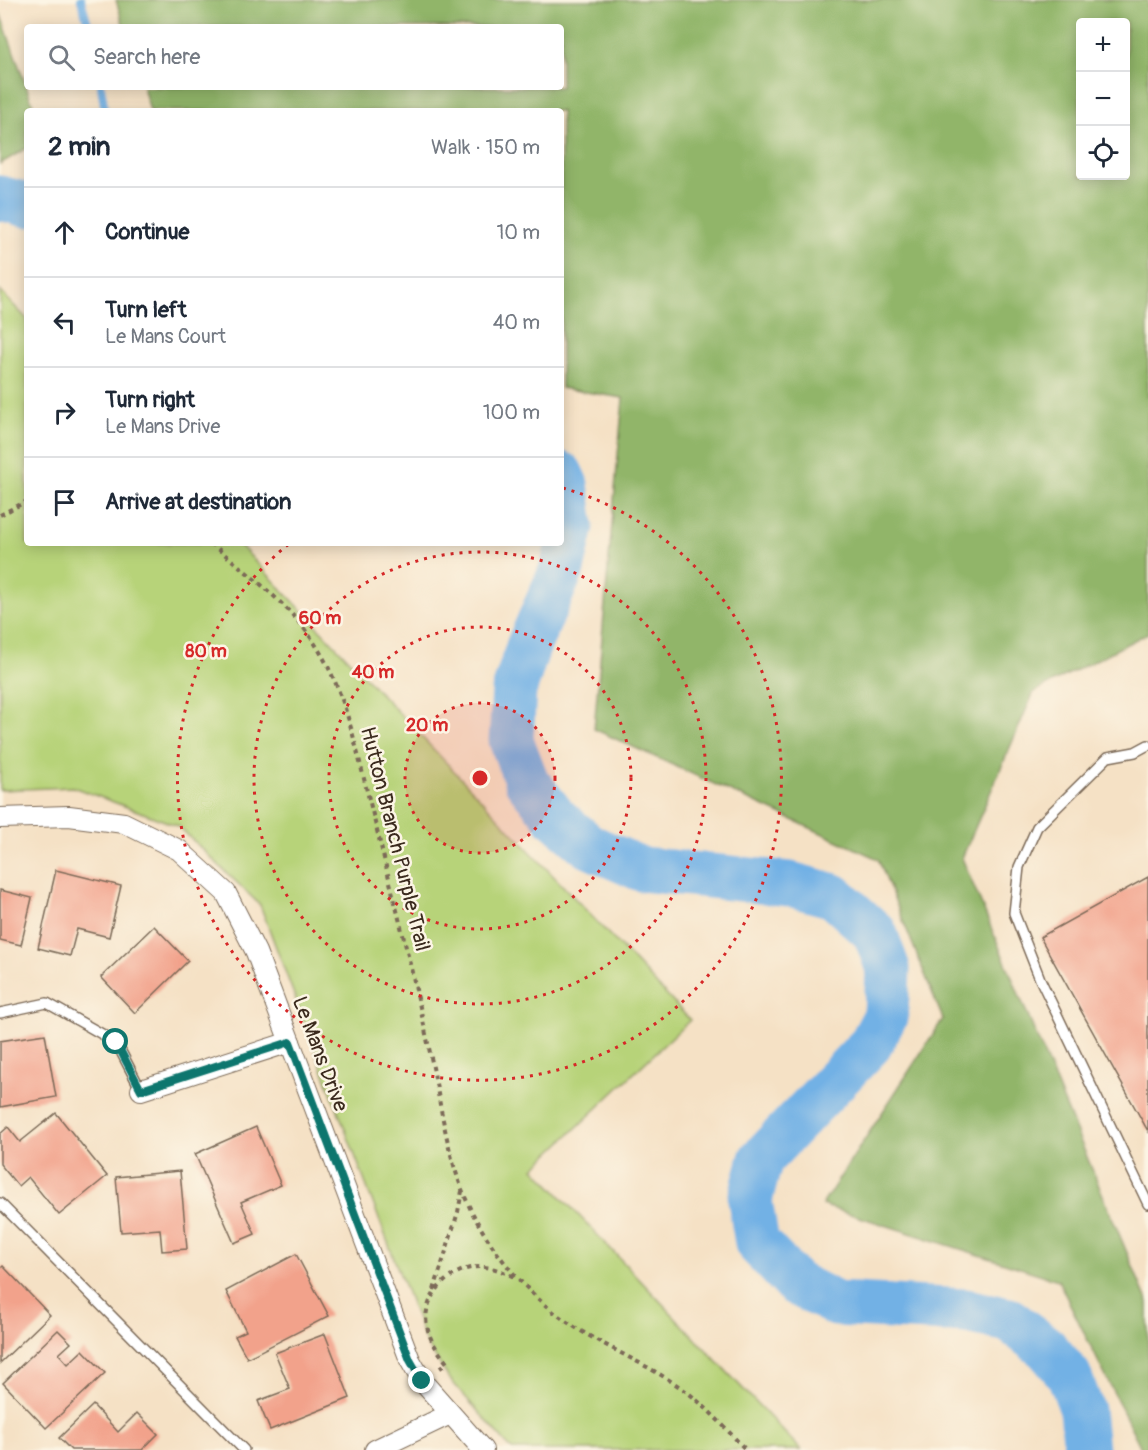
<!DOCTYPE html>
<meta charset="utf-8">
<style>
body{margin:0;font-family:Pangolin,sans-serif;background:#f6f6f7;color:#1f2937}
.controls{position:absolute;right:18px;top:18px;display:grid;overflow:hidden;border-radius:6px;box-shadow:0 3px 15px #0003}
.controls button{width:54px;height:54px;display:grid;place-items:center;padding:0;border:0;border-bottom:2px solid #e0e1e3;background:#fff;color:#1f2937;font:30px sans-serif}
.stop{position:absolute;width:18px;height:18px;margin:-14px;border:4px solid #0f766e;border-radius:50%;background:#fff}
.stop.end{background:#0f766e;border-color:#fff;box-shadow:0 2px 6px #0008}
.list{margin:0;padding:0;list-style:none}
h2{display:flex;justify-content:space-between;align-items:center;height:78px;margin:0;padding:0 24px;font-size:26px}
h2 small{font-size:20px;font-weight:400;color:#747a83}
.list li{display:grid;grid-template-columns:39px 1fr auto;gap:18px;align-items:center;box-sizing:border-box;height:90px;padding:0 24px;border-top:2px solid #e0e1e3}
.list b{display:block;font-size:22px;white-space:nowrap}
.list p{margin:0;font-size:20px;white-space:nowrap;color:#747a83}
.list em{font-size:20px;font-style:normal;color:#747a83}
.icon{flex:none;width:33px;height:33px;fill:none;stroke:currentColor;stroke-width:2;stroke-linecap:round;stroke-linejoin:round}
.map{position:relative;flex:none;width:1148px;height:1450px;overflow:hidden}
.search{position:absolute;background:#fff;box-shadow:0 3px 15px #0003;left:24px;top:24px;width:540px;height:66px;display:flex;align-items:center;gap:15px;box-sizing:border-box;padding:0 21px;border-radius:6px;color:#747a83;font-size:22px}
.panel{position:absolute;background:#fff;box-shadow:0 3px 15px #0003;left:24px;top:108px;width:540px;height:438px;border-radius:6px}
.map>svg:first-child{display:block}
.green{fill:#b7d379;stroke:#797e4c;stroke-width:1.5}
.forest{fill:#91b569;stroke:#667044;stroke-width:1.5;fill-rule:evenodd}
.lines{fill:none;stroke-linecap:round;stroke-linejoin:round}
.stream{stroke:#72b1e5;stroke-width:8}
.river{stroke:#72b1e5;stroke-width:45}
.building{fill:#f2a28b}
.service-casing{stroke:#7c6a58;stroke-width:12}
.minor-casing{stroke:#7c6a58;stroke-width:22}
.path{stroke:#7c6a58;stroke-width:4;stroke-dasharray:4.5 4.5;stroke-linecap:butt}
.service{stroke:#fff;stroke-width:9}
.minor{stroke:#fff;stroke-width:20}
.route{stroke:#0f766e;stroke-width:8}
.ring{fill:none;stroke:#d62828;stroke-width:3;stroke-dasharray:3 6}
.labels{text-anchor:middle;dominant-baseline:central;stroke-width:5;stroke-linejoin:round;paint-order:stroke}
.street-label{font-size:21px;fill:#3b2a1e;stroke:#fcf5e5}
.centre{fill:#d62828;stroke:#fcf5e5;stroke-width:3}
.ring-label{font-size:18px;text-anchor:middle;font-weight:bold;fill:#d62828;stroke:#fcf5e5;stroke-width:5;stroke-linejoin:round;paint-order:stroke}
</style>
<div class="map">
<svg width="1148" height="1450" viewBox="0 0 1148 1450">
<rect width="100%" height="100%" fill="#fcf5e5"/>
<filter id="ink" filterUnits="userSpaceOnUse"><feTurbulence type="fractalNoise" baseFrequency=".0167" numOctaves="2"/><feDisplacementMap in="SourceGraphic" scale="12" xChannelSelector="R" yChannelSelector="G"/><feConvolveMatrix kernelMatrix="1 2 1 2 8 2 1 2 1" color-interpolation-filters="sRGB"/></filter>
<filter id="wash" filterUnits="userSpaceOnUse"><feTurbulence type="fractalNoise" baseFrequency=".008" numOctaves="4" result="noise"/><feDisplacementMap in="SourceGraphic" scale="24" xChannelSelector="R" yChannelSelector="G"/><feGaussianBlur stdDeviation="1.35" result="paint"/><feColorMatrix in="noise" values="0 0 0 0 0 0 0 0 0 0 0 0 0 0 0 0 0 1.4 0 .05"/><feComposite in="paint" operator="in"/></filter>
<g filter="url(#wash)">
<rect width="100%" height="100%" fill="#f5e1c5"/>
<path class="green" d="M0,291L27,319V543H238L690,1020L534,1168L801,1450H512L448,1377L426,1343L260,905L178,826L73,787L0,790Z"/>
<g class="forest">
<path d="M116,0H1148V633L1034,692L962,858L1148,1303V1450H1142L1058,1280L822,1205L943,1019L878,859L594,729L623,398L561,388V111H150L143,87H561V27H124ZM1080,22H1126V176H1080Z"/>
<path d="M0,13L35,111H27V148L0,164Z"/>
</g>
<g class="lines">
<g class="stream">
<path d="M81,0L89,27"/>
<path d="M101,87L105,111"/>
</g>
<g class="river">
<path d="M0,198L27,205"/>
<path d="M561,474L566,485L572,526L562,569L528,647L514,691L511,740L527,782L556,818L589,846L641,869L790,884L834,896L875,933L888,969L886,1015L870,1045L761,1159L750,1200L757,1243L795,1283L836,1304L966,1311L1009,1320L1046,1348L1069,1375L1082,1410L1086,1450"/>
</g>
</g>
<g id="blocks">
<g class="building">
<path d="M56,870L121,886L109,937L77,929L70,956L38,948Z"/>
<path d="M1148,877V1131L1040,937Z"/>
<path d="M0,890L32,898L21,945L0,940Z"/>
<path d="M154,926L188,961L135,1013L101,977Z"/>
<path d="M45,1034L56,1097L0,1107V1041Z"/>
<path d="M56,1113L107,1176L59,1215L28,1177L18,1186L0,1164V1134L8,1127L20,1142Z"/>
<path d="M256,1127L281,1185L241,1202L255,1234L234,1243L195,1154Z"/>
<path d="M180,1171L187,1249L162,1251L160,1229L121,1232L116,1177Z"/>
<path d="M296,1254L329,1316L247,1358L235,1336L246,1331L226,1291Z"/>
<path d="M3,1266L50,1315L0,1363V1269Z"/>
<path d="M58,1330L71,1343L59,1354L68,1364L83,1350L105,1373L46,1428L3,1383Z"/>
<path d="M325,1334L350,1398L270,1430L258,1401L290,1389L275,1353Z"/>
<path d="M93,1405L118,1432L137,1413L158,1434L142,1450H71L59,1438Z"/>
</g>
</g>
</g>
<g filter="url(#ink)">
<use href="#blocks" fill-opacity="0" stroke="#7c6a58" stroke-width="1.5"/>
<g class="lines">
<defs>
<g id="service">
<path d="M1148,745L1135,752L1108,757L1037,827L1019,867L1014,913L1040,979L1148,1204"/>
<path d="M0,1013L47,1003L116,1042L141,1090"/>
<path d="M0,1203L244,1450"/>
</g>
<g id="minor">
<path d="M0,818L69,816L124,823L179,850L226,893L256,952L410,1360L422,1381L483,1450"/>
<path d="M141,1090L290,1042"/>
<path d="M375,1450L450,1414"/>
</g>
</defs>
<use href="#service" class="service-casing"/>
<use href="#minor" class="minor-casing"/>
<g class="path">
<path d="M0,515L27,501"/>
<path d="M211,543C249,575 291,605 317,647C346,693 356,748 369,799C390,882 411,964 429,1048C441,1103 447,1164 473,1214C498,1261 535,1303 581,1331C616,1352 654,1368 687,1392C709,1409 727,1430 746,1450"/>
<path d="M434,1290L458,1212L462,1191"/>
<path d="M440,1368L447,1363C438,1351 430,1341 427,1326C421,1296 452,1266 481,1267C494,1267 504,1272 516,1278"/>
</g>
<use href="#service" class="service"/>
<use href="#minor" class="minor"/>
</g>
</g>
<g class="lines" filter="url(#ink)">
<path class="route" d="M116,1042L141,1090L290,1042L410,1360L422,1381"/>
</g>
<circle cx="480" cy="778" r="75" fill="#d62828" fill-opacity=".12"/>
<g class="ring">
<circle cx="480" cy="778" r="75"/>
<circle cx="480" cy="778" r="151"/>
<circle cx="480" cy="778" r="226"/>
<path d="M563 488A302 302 0 1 1 290 543"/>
</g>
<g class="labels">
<g class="street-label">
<text transform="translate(395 839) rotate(76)">Hutton Branch Purple Trail</text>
<text transform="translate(320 1054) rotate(69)">Le Mans Drive</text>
</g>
</g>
<circle cx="480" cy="778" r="9" class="centre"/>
<g class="ring-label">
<text x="320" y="624">60 m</text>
<text x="206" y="657">80 m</text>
<text x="373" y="678">40 m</text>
<text x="427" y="731">20 m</text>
</g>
</svg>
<div class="controls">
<button>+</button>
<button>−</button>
<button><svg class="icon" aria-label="locate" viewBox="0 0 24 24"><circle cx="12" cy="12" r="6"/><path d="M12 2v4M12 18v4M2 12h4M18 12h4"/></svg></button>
</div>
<div class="stop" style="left:116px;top:1042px"></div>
<div class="stop end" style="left:422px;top:1381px"></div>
<div class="search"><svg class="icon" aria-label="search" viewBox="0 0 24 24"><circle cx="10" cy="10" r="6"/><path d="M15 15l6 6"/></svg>Search here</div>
<section class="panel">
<h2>2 min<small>Walk · 150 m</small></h2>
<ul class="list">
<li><svg class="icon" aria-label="ahead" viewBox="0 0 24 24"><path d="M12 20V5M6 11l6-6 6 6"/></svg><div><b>Continue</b></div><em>10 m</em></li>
<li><svg class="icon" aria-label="left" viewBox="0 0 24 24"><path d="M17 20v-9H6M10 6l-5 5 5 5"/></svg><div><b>Turn left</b><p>Le Mans Court</p></div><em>40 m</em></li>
<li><svg class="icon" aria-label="right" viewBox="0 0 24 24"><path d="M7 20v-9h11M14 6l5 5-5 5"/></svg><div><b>Turn right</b><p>Le Mans Drive</p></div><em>100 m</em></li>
<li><svg class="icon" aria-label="arrive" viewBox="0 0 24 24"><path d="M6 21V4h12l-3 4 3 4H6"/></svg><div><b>Arrive at destination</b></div></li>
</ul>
</section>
</div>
